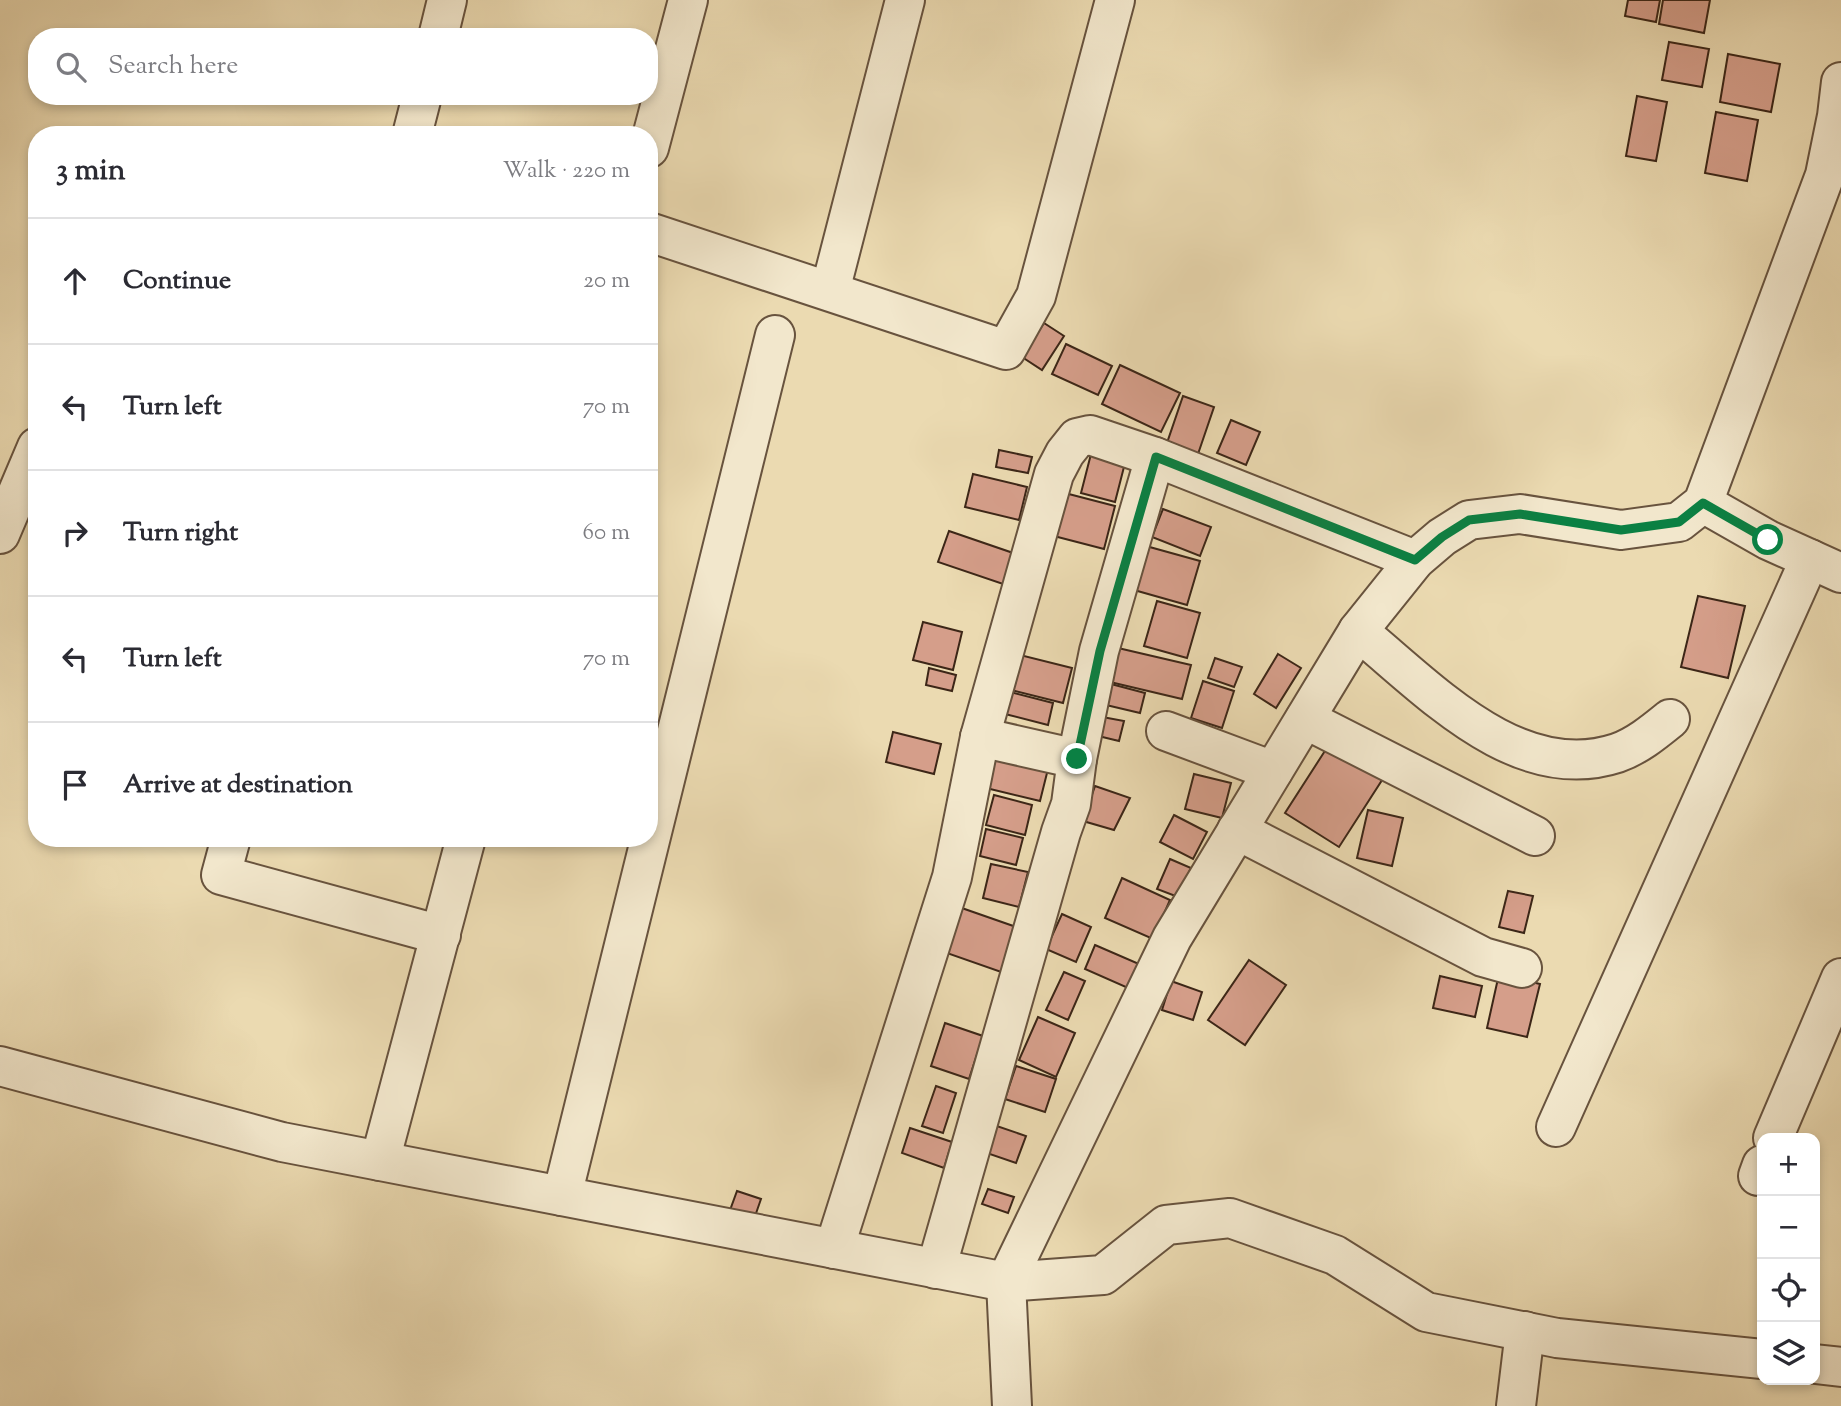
<!DOCTYPE html>
<meta charset="utf-8">
<style>
body{margin:0;font-family:"Sorts Mill Goudy",serif;background:#f2f2f3;color:#2b2b33}
.controls{position:absolute;right:21px;bottom:21px;display:grid;overflow:hidden;border-radius:14px;box-shadow:0 4px 10px #0003}
.controls button{width:63px;height:63px;display:grid;place-items:center;padding:0;border:0;border-bottom:2px solid #e1e1e2;background:#fff;color:#2b2b33;font:35px sans-serif}
.stop{position:absolute;width:21px;height:21px;margin:-16px;border:5px solid #0b8043;border-radius:50%;background:#fff}
.stop.end{background:#0b8043;border-color:#fff;box-shadow:0 2px 7px #0008}
.list{margin:0;padding:0;list-style:none}
h2{display:flex;justify-content:space-between;align-items:center;height:91px;margin:0;padding:0 28px;font-size:30px}
h2 small{font-size:23px;font-weight:400;color:#7c7c81}
.list li{display:grid;grid-template-columns:46px 1fr auto;gap:21px;align-items:center;box-sizing:border-box;height:126px;padding:0 28px;border-top:2px solid #e1e1e2}
.list b{display:block;font-size:26px;white-space:nowrap}
.list em{font-size:23px;font-style:normal;color:#7c7c81}
.icon{flex:none;width:38px;height:38px;fill:none;stroke:currentColor;stroke-width:2;stroke-linecap:round;stroke-linejoin:round}
.map{position:relative;flex:none;width:1841px;height:1406px;overflow:hidden}
.search{position:absolute;background:#fff;box-shadow:0 4px 10px #0003;left:28px;top:28px;width:630px;height:77px;display:flex;align-items:center;gap:18px;box-sizing:border-box;padding:0 24px;border-radius:28px;color:#7c7c81;font-size:26px}
.panel{position:absolute;background:#fff;box-shadow:0 4px 10px #0003;left:28px;top:126px;width:630px;height:721px;border-radius:28px}
.map>svg:first-child{display:block}
.building{fill:#d59e8a;stroke:#3c2617;stroke-width:2}
.lines{fill:none;stroke-linecap:round;stroke-linejoin:round}
.minor-casing{stroke:#68533e;stroke-width:42}
.minor{stroke:#f2e7cc;stroke-width:38}
.route{stroke:#0b8043;stroke-width:9}
</style>
<div class="map">
<svg width="1841" height="1406" viewBox="0 0 1841 1406">
<rect width="100%" height="100%" fill="#ebdab1"/>
<filter id="stains"><feTurbulence type="fractalNoise" baseFrequency=".00286" numOctaves="4"/><feColorMatrix values="0 0 0 0 .2 0 0 0 0 .09 0 0 0 0 .02 0 0 0 .5 -.17"/></filter>
<radialGradient id="worn" r=".72"><stop offset=".6" stop-color="#630" stop-opacity="0"/><stop offset="1" stop-color="#630" stop-opacity=".3"/></radialGradient>
<g class="building">
<path d="M1628,0H1660L1656,22L1625,16Z"/>
<path d="M1663,0H1710L1704,33L1659,24Z"/>
<path d="M1669,42L1709,49L1702,87L1662,80Z"/>
<path d="M1728,54L1780,64L1771,112L1720,102Z"/>
<path d="M1637,96L1667,102L1656,161L1626,156Z"/>
<path d="M1716,112L1758,120L1747,181L1705,173Z"/>
<path d="M1044,323L1064,336L1042,370L1022,357Z"/>
<path d="M1066,344L1112,366L1098,395L1052,374Z"/>
<path d="M1120,365L1180,393L1161,432L1102,404Z"/>
<path d="M1183,396L1214,407L1198,454L1167,443Z"/>
<path d="M1231,420L1260,432L1246,465L1217,453Z"/>
<path d="M999,450L1032,457L1028,473L996,467Z"/>
<path d="M1091,454L1125,463L1115,502L1081,493Z"/>
<path d="M973,474L1027,487L1019,520L965,507Z"/>
<path d="M1061,492L1115,506L1104,549L1050,535Z"/>
<path d="M1163,509L1211,527L1200,556L1152,537Z"/>
<path d="M949,531L1016,554L1006,585L938,562Z"/>
<path d="M1146,546L1200,561L1187,605L1134,590Z"/>
<path d="M1698,596L1745,606L1728,678L1681,667Z"/>
<path d="M1157,601L1200,613L1187,658L1144,646Z"/>
<path d="M923,622L962,632L953,670L913,660Z"/>
<path d="M1118,648L1191,665L1182,699L1110,682Z"/>
<path d="M1008,652L1072,668L1063,703L999,687Z"/>
<path d="M1278,654L1301,668L1276,708L1254,694Z"/>
<path d="M1215,658L1242,667L1234,687L1208,678Z"/>
<path d="M929,668L956,675L952,691L926,685Z"/>
<path d="M1203,681L1234,691L1222,728L1191,718Z"/>
<path d="M1111,684L1145,693L1140,713L1106,705Z"/>
<path d="M1006,691L1053,703L1048,725L1001,713Z"/>
<path d="M1097,716L1124,721L1119,741L1094,735Z"/>
<path d="M893,732L941,744L934,774L886,762Z"/>
<path d="M1330,743L1384,777L1339,847L1285,813Z"/>
<path d="M995,751L1049,765L1040,801L986,788Z"/>
<path d="M1194,774L1231,783L1222,818L1185,809Z"/>
<path d="M1095,786L1130,798L1114,830L1083,821Z"/>
<path d="M994,795L1032,805L1025,835L986,825Z"/>
<path d="M1368,810L1403,818L1392,866L1357,858Z"/>
<path d="M1174,815L1207,832L1193,859L1160,842Z"/>
<path d="M986,829L1023,838L1016,865L980,856Z"/>
<path d="M1170,859L1191,868L1178,897L1157,889Z"/>
<path d="M991,864L1028,872L1019,907L983,898Z"/>
<path d="M1122,878L1170,900L1153,939L1105,918Z"/>
<path d="M1508,891L1533,896L1524,933L1499,927Z"/>
<path d="M956,906L1019,928L1004,973L941,951Z"/>
<path d="M1062,914L1091,927L1076,962L1046,949Z"/>
<path d="M1095,945L1139,964L1128,988L1085,969Z"/>
<path d="M1249,960L1286,985L1245,1045L1208,1020Z"/>
<path d="M1064,972L1085,981L1068,1020L1046,1010Z"/>
<path d="M1499,974L1540,984L1527,1037L1487,1028Z"/>
<path d="M1440,976L1482,986L1475,1017L1433,1008Z"/>
<path d="M1171,981L1202,992L1193,1020L1162,1010Z"/>
<path d="M1038,1017L1075,1033L1056,1077L1019,1060Z"/>
<path d="M945,1023L983,1036L969,1079L931,1066Z"/>
<path d="M1016,1066L1056,1079L1045,1112L1005,1099Z"/>
<path d="M936,1086L956,1093L943,1133L922,1126Z"/>
<path d="M985,1122L1026,1136L1016,1163L975,1149Z"/>
<path d="M910,1128L952,1142L944,1168L902,1153Z"/>
<path d="M988,1189L1014,1197L1008,1213L982,1204Z"/>
<path d="M737,1191L761,1199L753,1222L729,1213Z"/>
</g>
<g class="lines">
<defs>
<g id="minor">
<path d="M438,37L447,0"/>
<path d="M412,135L422,96"/>
<path d="M649,148L688,0"/>
<path d="M649,232L1006,350L1036,296L1115,0"/>
<path d="M830,291L905,0"/>
<path d="M1703,503L1768,540L1841,573"/>
<path d="M0,534L37,447"/>
<path d="M1358,631C1428,688 1517,786 1617,753C1637,746 1654,732 1670,719"/>
<path d="M1305,719L1535,836"/>
<path d="M1166,731L1273,771"/>
<path d="M980,737L1077,759"/>
<path d="M1237,830L1483,957L1522,968"/>
<path d="M231,838L221,875L441,935"/>
<path d="M0,1066L282,1142L1006,1282L1103,1275L1166,1225L1230,1218L1335,1255L1426,1312L1557,1338L1762,1359"/>
<path d="M1556,1127L1810,559"/>
<path d="M1773,1138L1841,978"/>
<path d="M380,1161L466,838"/>
<path d="M1758,1176L1762,1165"/>
<path d="M562,1196L775,335"/>
<path d="M834,1249L952,877L980,737L1054,474L1065,453L1077,438L1090,435L1155,457L1415,560"/>
<path d="M936,1269L1061,832L1071,804L1077,759L1099,651L1155,457"/>
<path d="M1815,1364L1841,1367"/>
<path d="M1012,1406L1006,1282L1172,938L1358,631L1415,560L1442,537L1469,520L1520,514L1621,530L1679,522L1703,503L1825,175L1837,116L1841,82"/>
<path d="M1516,1406L1525,1331"/>
</g>
</defs>
<use href="#minor" class="minor-casing"/>
<use href="#minor" class="minor"/>
</g>
<g class="lines">
<path class="route" d="M1077,759L1100,651L1156,457L1415,560L1442,537L1469,520L1520,514L1621,530L1679,522L1703,503L1768,540"/>
</g>
<rect width="100%" height="100%" filter="url(#stains)"/>
<rect width="100%" height="100%" fill="url(#worn)"/>
</svg>
<div class="controls">
<button>+</button>
<button>−</button>
<button><svg class="icon" aria-label="locate" viewBox="0 0 24 24"><circle cx="12" cy="12" r="6"/><path d="M12 2v4M12 18v4M2 12h4M18 12h4"/></svg></button>
<button><svg class="icon" aria-label="layers" viewBox="0 0 24 24"><path d="M12 4l9 5-9 5-9-5zM3 14l9 5 9-5"/></svg></button>
</div>
<div class="stop" style="left:1768px;top:540px"></div>
<div class="stop end" style="left:1077px;top:759px"></div>
<div class="search"><svg class="icon" aria-label="search" viewBox="0 0 24 24"><circle cx="10" cy="10" r="6"/><path d="M15 15l6 6"/></svg>Search here</div>
<section class="panel">
<h2>3 min<small>Walk · 220 m</small></h2>
<ul class="list">
<li><svg class="icon" aria-label="ahead" viewBox="0 0 24 24"><path d="M12 20V5M6 11l6-6 6 6"/></svg><div><b>Continue</b></div><em>20 m</em></li>
<li><svg class="icon" aria-label="left" viewBox="0 0 24 24"><path d="M17 20v-9H6M10 6l-5 5 5 5"/></svg><div><b>Turn left</b></div><em>70 m</em></li>
<li><svg class="icon" aria-label="right" viewBox="0 0 24 24"><path d="M7 20v-9h11M14 6l5 5-5 5"/></svg><div><b>Turn right</b></div><em>60 m</em></li>
<li><svg class="icon" aria-label="left" viewBox="0 0 24 24"><path d="M17 20v-9H6M10 6l-5 5 5 5"/></svg><div><b>Turn left</b></div><em>70 m</em></li>
<li><svg class="icon" aria-label="arrive" viewBox="0 0 24 24"><path d="M6 21V4h12l-3 4 3 4H6"/></svg><div><b>Arrive at destination</b></div></li>
</ul>
</section>
</div>
